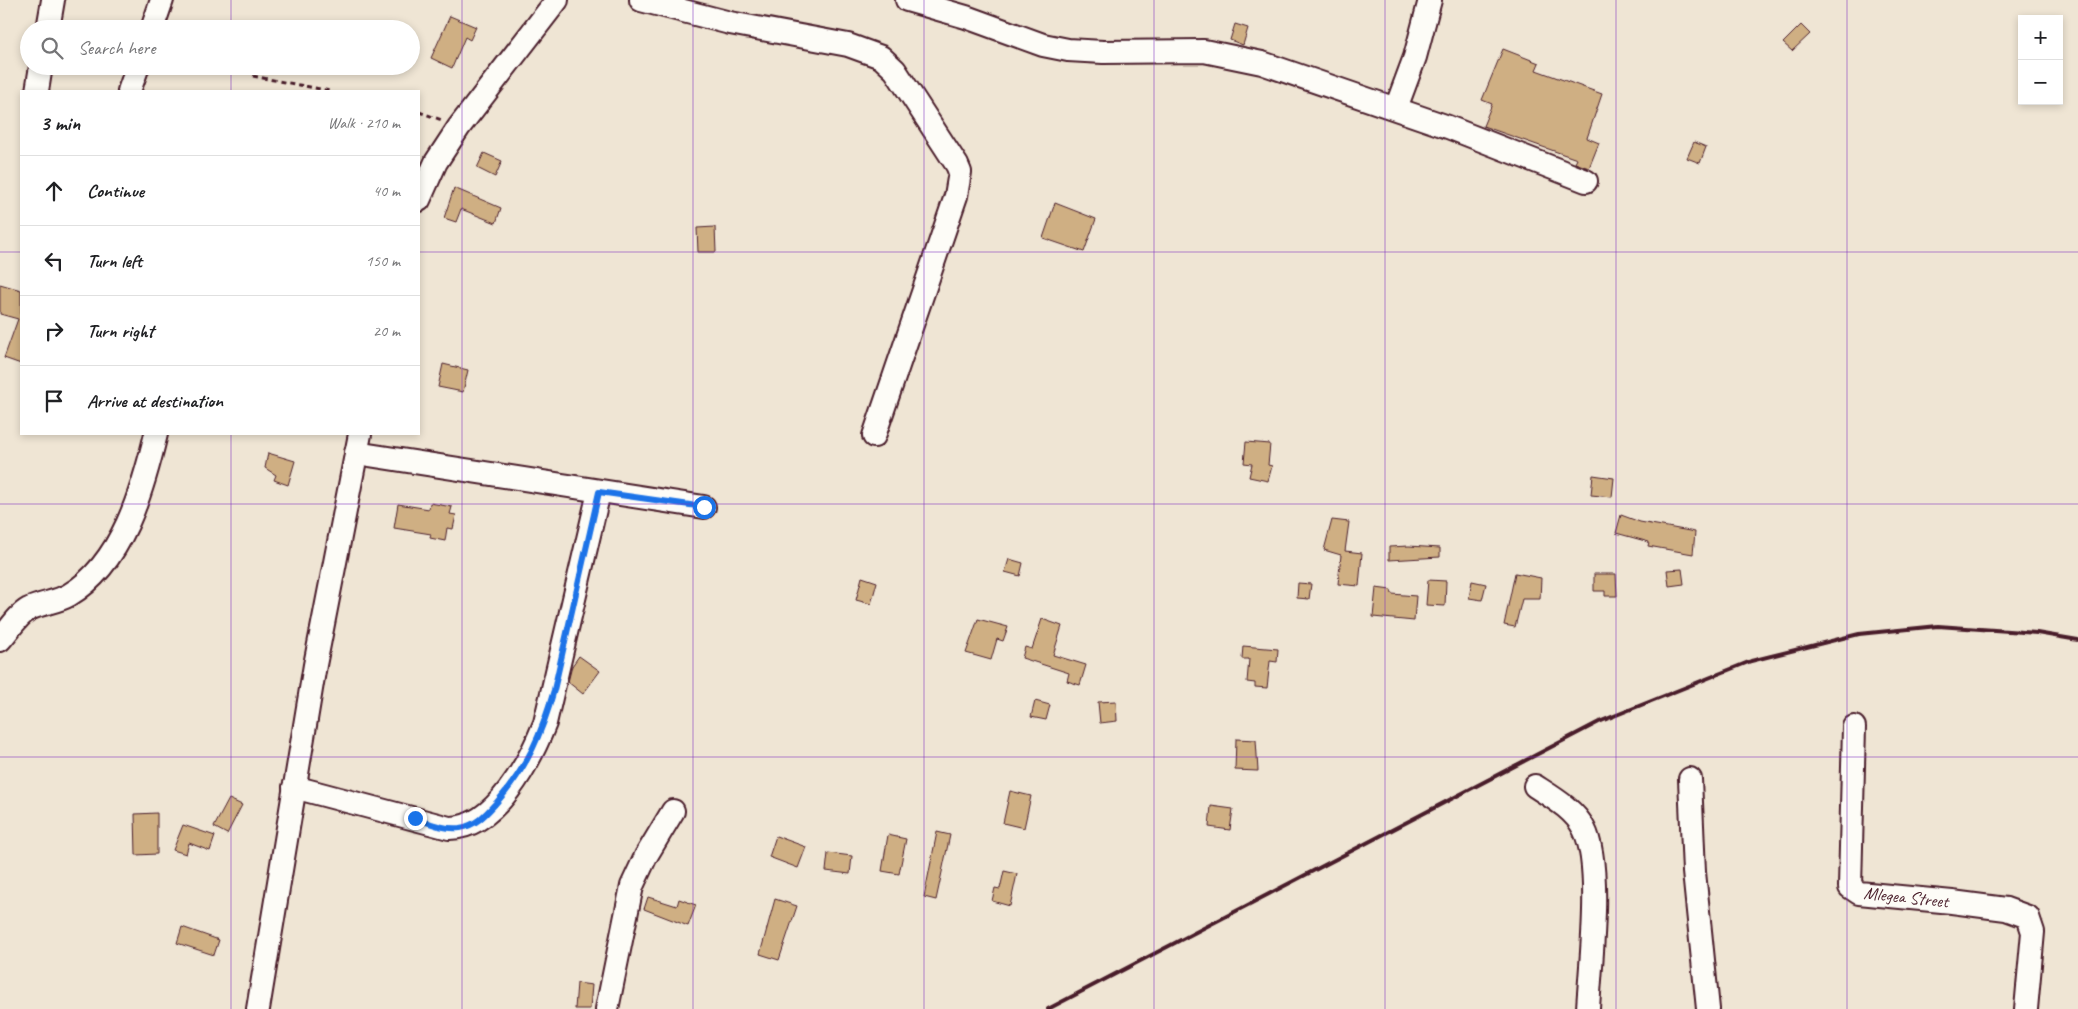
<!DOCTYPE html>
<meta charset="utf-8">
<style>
body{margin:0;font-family:Caveat,sans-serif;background:#f6f6f6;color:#202124}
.controls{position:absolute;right:15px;top:15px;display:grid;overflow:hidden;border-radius:0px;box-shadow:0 2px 8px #0003}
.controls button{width:45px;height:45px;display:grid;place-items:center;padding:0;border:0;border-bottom:1px solid #e0e0e0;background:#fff;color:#202124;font:25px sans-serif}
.stop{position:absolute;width:15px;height:15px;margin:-11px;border:4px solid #1a73e8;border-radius:50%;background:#fff}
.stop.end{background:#1a73e8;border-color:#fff;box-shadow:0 1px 5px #0008}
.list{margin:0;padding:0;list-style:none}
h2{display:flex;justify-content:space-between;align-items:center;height:65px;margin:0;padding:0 20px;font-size:21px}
h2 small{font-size:16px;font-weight:400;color:#757577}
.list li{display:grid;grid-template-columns:32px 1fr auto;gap:15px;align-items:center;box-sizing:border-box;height:70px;padding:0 20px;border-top:1px solid #e0e0e0}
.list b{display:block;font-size:19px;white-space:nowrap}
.list em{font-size:16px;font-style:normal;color:#757577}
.icon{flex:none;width:28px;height:28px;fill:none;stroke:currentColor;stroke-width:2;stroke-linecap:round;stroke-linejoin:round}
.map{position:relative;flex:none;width:2078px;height:1009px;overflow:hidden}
.search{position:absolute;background:#fff;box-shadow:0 2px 8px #0003;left:20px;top:20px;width:400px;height:55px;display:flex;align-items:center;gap:12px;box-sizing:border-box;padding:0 18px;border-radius:28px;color:#757577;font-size:19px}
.panel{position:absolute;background:#fff;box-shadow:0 2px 8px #0003;left:20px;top:90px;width:400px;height:345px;border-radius:0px}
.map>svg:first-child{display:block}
.building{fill:#cfaf83;stroke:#4a1f2b}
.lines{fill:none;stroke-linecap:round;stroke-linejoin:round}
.minor-casing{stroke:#4a1f2b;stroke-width:26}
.path{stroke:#4a1f2b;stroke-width:3;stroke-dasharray:5 4;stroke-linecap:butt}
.minor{stroke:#fdfcf7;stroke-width:22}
.rail{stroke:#4a1f2b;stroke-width:4}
.route{stroke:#1a73e8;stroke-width:6}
.grid{fill:none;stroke:#7b2cbf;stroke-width:1;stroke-opacity:0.55}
.labels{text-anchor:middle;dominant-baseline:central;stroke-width:4;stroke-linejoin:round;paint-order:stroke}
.street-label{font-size:18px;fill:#4a1f2b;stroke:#fdfcf7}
</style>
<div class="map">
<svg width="2078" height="1009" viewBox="0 0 2078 1009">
<rect width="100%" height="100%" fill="#efe5d4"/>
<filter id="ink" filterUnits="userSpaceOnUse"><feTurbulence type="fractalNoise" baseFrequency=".02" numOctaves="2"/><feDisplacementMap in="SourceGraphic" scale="10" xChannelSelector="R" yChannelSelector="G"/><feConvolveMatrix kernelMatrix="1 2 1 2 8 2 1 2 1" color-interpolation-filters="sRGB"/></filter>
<g filter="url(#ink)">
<g class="building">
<path d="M450,16L476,27L470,40L465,37L452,68L431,58Z"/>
<path d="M1235,24L1248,28L1243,45L1230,40Z"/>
<path d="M1801,25L1810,34L1792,51L1783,43Z"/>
<path d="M1503,49L1539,63L1536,70L1602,94L1587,138L1599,143L1589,168L1575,163L1577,159L1483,126L1492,104L1482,100Z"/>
<path d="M1694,142L1706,147L1700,163L1687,158Z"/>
<path d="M484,153L502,161L495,177L477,168Z"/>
<path d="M454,188L501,208L496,223L461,209L456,222L444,218Z"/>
<path d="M1055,203L1096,219L1084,252L1043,238Z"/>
<path d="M715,227L716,252H698L697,228Z"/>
<path d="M0,284L21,290V364L4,358L18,319L0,314Z"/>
<path d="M443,364L468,370L463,392L438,387Z"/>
<path d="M1246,442L1270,444L1268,465L1272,466L1268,481L1249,477L1252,464L1244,463Z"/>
<path d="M268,453L295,461L288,485L274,480L276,475L265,468Z"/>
<path d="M1593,475L1614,478L1612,497L1591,495Z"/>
<path d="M430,503L452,507L450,514L456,515L453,529L447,528L445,541L430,538L431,534L394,528L398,504L429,509Z"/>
<path d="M1621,515L1640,522L1695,532L1693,554L1648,546L1649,542L1616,533Z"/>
<path d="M1332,520L1349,522L1345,551L1362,553L1359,586L1338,584L1341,555L1324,550Z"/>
<path d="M1409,546L1440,548V557L1389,560V547Z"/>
<path d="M1009,559L1023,563L1020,576L1005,572Z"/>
<path d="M1682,569L1684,584L1669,586L1667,570Z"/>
<path d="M1515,573L1541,578L1540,599H1522L1515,627L1504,625Z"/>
<path d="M1594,574H1616L1617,596H1605V591H1594Z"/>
<path d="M862,577L877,582L871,604L856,600Z"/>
<path d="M1428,580L1446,581L1445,606L1426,605Z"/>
<path d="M1472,581L1486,584L1482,600L1469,598Z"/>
<path d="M1298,583L1311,584L1309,599L1297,598Z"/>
<path d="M1376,588L1391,590L1392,594L1416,596L1414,621L1373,617Z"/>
<path d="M978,619L1008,627L1003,641L997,639L991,660L966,653Z"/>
<path d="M1042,619L1062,626L1053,655L1086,665L1080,685L1067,681L1069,673L1022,658L1025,647L1032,649Z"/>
<path d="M1243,646L1278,649L1277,662L1270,661L1267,688L1255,687V683L1247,682L1249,659H1242Z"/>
<path d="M579,656L600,671L583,694L568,682L572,666Z"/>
<path d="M1035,701L1050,705L1046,720L1031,717Z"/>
<path d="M1116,701L1117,721L1100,723L1098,702Z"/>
<path d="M1236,739L1256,740L1258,771L1235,770Z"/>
<path d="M1010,791L1031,796L1024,828L1003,823Z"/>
<path d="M229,799L242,805L227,834L214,827Z"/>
<path d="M1211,806L1233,809L1230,830L1209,827Z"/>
<path d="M157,813V854L136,855L135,814Z"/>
<path d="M183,825L215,836L210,851L189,843L186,854L173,850Z"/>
<path d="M937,832L950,835L936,900L924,897Z"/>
<path d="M888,835L906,839L899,874L882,871Z"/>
<path d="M776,836L806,847L798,868L769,857Z"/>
<path d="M828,853L852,856L850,874L826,871Z"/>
<path d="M1004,871L1017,874L1010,906L992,901L995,888L1000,889Z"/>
<path d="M648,897L677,906L679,899L696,905L688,926L644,909Z"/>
<path d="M775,899L797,906L779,960L760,954Z"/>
<path d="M182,927L219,940L214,955L177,943Z"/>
<path d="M577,983L592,985L590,1009H575Z"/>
</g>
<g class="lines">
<defs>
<g id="minor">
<path d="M641,0L730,23L848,45L881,57L895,70L957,165L960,172L956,196L874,436"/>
<path d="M907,0L966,17L1043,45L1068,50L1103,52L1204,51L1262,63L1448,127L1586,181"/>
<path d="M48,29L53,0"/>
<path d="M152,29L162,0"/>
<path d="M37,91L41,66"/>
<path d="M129,91L138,66"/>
<path d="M1396,108L1415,57L1430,0"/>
<path d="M419,200L436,162L459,127L557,0"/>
<path d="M356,453L704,507"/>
<path d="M0,640C9,630 18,615 29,609C42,603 57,602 69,595C122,564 143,489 156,434"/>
<path d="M1854,727L1850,887L1859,893L1952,902L2006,909L2028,917L2033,932L2026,1009"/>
<path d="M1690,779L1694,872L1708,1009"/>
<path d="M1535,786C1552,797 1575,810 1584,829C1603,865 1590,967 1588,1009"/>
<path d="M294,787L449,828C495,829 530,761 545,723L599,492"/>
<path d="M258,1009L315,665L360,434"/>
<path d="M607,1009L632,886L646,856L673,811"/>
</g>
</defs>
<use href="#minor" class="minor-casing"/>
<g class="path">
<path d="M253,76L330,91"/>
<path d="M419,112L442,120"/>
</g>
<use href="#minor" class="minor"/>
<path class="rail" d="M1048,1009L1599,722L1751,661L1859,634L1938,626L2037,633L2078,640"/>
</g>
</g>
<g class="lines" filter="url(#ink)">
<path class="route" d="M415,818C429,823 445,830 460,828C477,825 486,814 497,802C527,768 542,733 554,690L599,492L704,507"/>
</g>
<path class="grid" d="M231,0V29M462,0V1009M693,0V1009M924,0V1009M1154,0V1009M1385,0V1009M1616,0V1009M1847,0V1009M231,66V91M0,252H21M419,252H2078M231,434V1009M0,504H2078M0,757H2078"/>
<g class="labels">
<g class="street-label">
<text transform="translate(1906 897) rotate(6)">Mlegea Street</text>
</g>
</g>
</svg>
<div class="controls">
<button>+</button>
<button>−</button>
</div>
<div class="stop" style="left:704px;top:507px"></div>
<div class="stop end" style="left:415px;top:818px"></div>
<div class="search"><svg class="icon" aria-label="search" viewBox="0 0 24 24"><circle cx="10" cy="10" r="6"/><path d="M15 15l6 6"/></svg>Search here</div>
<section class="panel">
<h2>3 min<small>Walk · 210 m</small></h2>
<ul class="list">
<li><svg class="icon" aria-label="ahead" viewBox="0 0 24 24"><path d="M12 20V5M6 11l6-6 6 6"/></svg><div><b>Continue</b></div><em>40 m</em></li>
<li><svg class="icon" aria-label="left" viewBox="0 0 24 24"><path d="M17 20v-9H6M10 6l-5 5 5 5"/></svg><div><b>Turn left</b></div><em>150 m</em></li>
<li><svg class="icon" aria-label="right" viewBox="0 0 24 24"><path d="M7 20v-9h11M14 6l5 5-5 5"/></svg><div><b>Turn right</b></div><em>20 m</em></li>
<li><svg class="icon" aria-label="arrive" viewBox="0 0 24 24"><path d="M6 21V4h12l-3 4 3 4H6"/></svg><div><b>Arrive at destination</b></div></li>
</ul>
</section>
</div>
